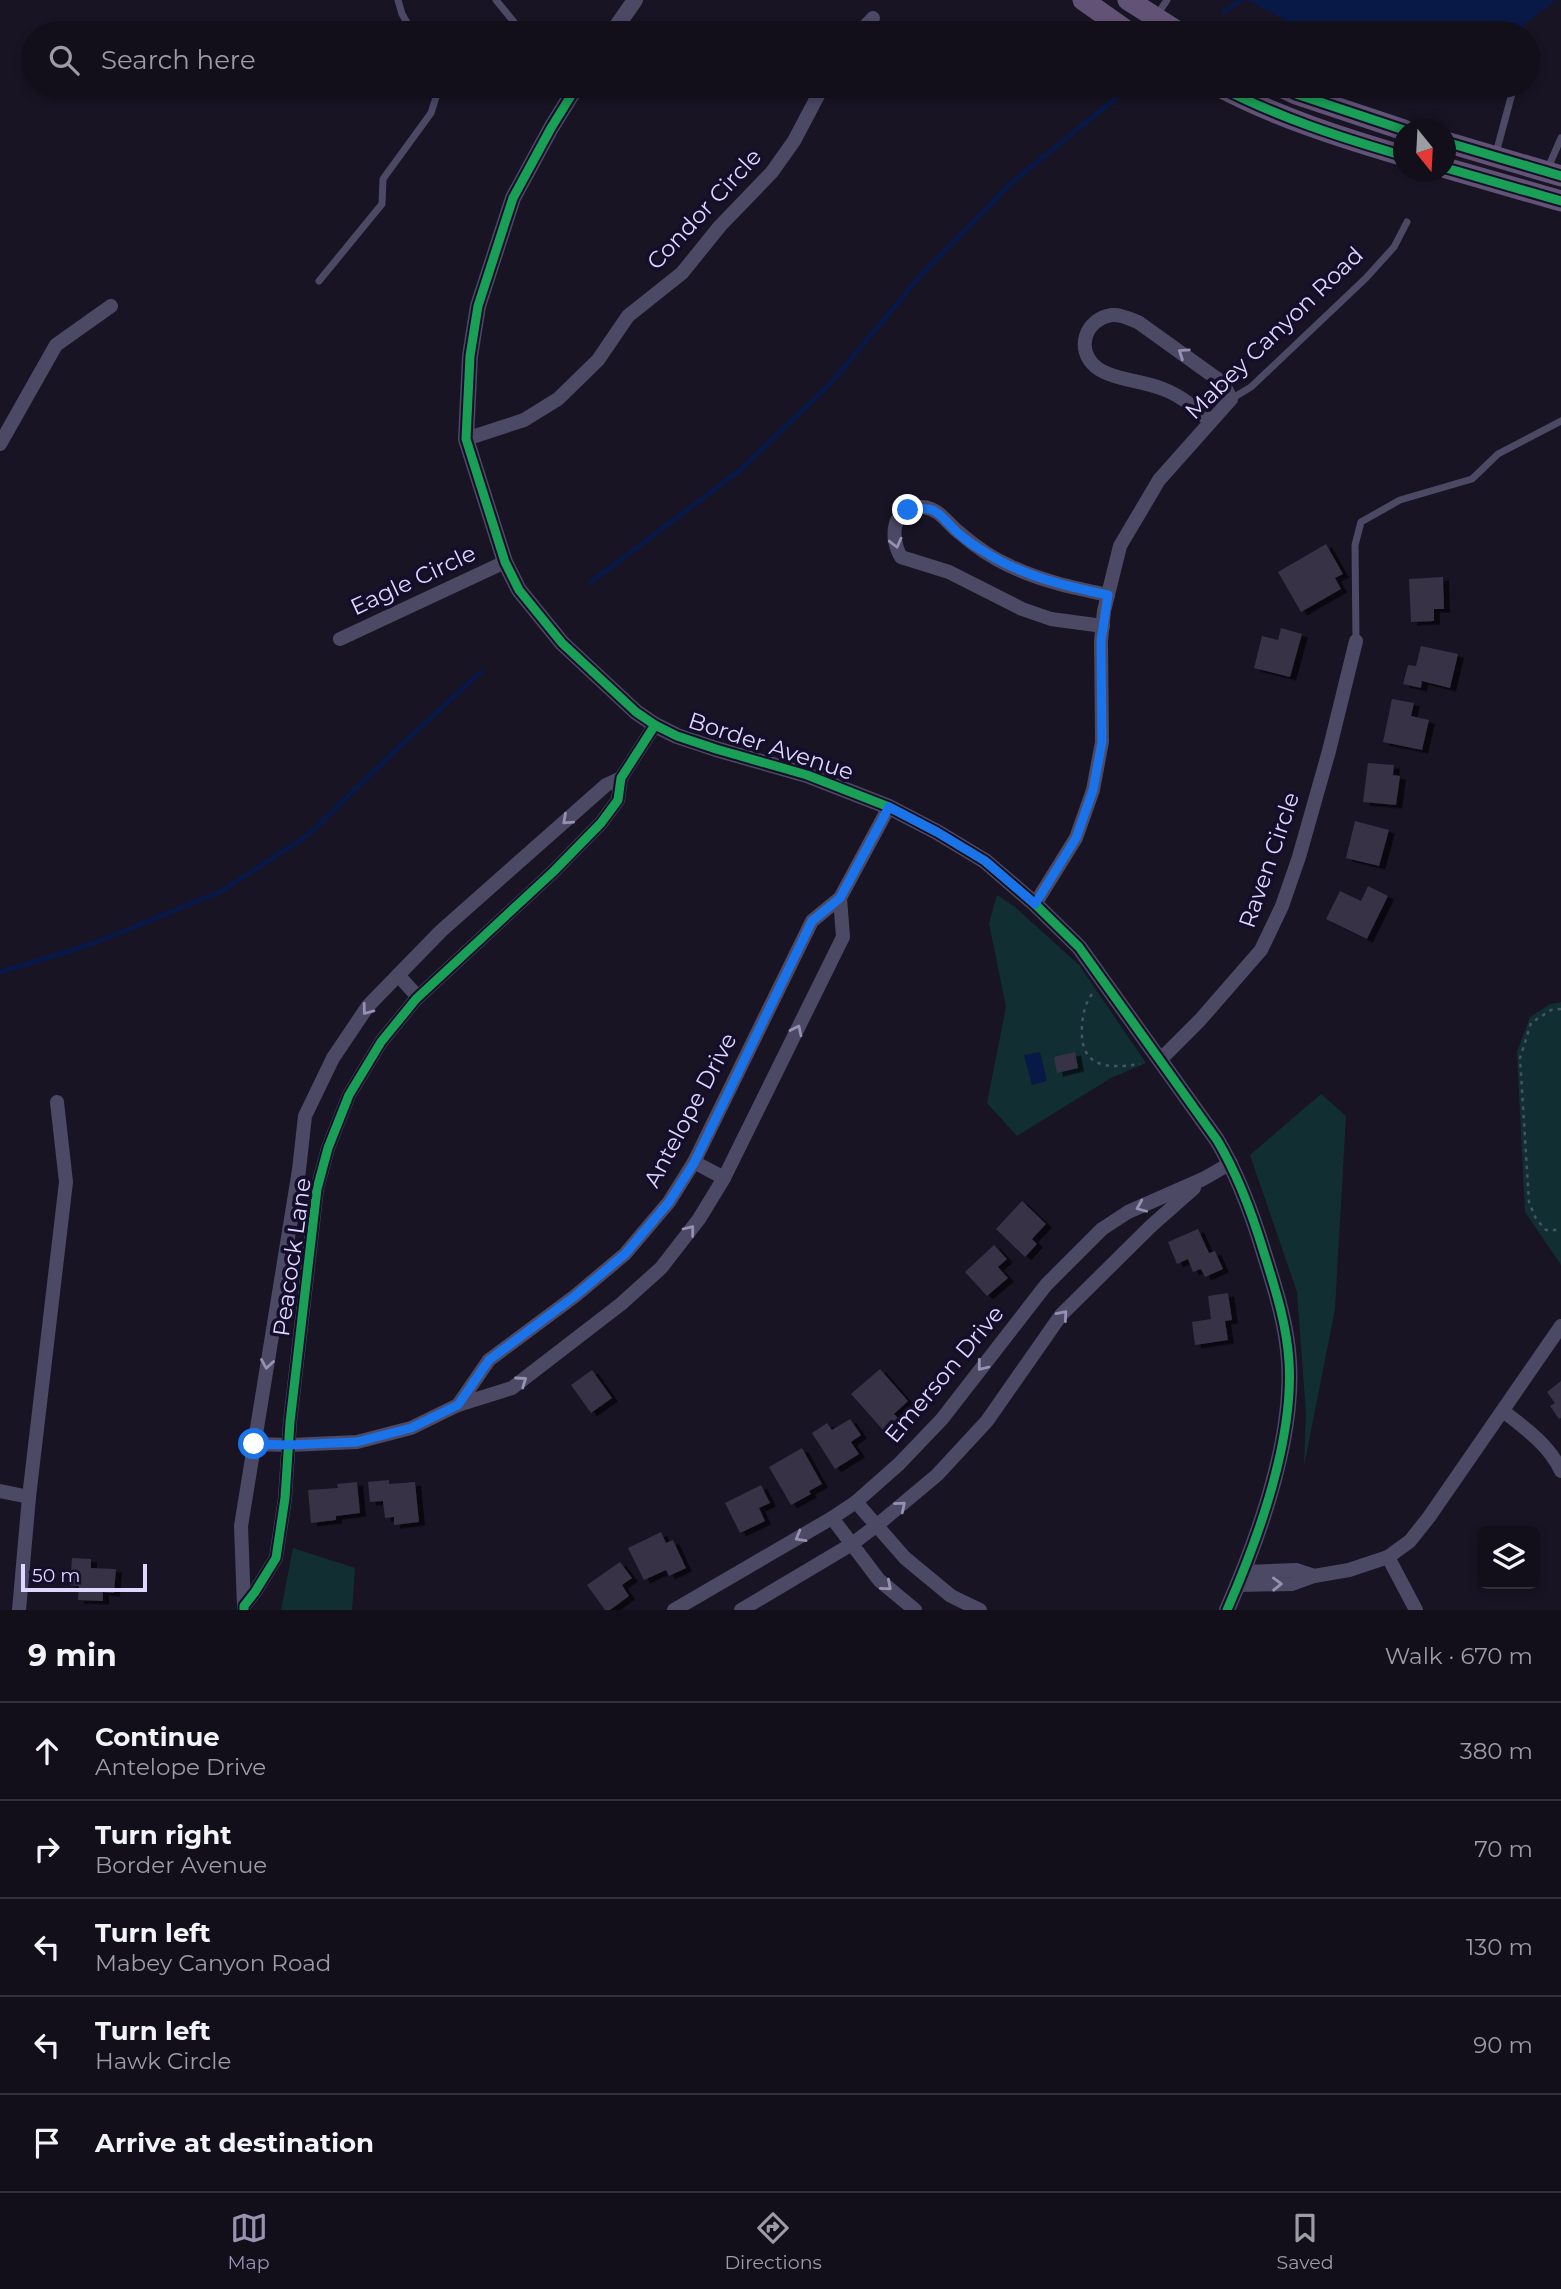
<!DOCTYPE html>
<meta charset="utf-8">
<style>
body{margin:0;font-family:Montserrat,sans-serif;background:#1b1824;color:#f1f3f6}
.controls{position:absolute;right:21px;bottom:21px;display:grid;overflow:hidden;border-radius:10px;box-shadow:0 4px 10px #0003}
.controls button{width:63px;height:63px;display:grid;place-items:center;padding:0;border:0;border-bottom:2px solid #312f3a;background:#120f1b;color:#f1f3f6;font:35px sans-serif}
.compass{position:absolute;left:1393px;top:119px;width:63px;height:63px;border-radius:50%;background:#120f1b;box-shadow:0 4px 10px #0003;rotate:162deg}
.scale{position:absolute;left:21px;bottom:18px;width:126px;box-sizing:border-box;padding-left:7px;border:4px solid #dfd7ff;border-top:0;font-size:19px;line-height:24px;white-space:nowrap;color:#dfd7ff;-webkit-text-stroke:5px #150e2a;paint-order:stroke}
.stop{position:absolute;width:21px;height:21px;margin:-16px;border:5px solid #1a73e8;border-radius:50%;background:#fff}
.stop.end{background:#1a73e8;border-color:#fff;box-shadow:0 2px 7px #0008}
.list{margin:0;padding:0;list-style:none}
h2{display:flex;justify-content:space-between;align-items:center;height:91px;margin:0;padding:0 28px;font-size:30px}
h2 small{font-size:23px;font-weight:400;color:#9c9ca3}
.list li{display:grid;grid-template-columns:46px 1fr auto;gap:21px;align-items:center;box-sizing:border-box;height:98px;padding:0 28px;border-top:2px solid #312f3a}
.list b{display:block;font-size:26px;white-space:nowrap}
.list p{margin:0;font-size:23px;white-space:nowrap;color:#9c9ca3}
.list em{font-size:23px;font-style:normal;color:#9c9ca3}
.icon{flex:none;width:38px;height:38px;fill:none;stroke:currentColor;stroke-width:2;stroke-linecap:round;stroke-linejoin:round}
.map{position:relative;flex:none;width:1561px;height:1610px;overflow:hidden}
.search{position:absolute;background:#120f1b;box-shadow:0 4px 10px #0003;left:21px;right:21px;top:21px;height:77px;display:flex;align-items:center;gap:18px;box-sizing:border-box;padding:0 24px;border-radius:38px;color:#9c9ca3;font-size:26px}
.sheet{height:581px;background:#120f1b}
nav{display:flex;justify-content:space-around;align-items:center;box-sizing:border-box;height:98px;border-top:2px solid #312f3a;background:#120f1b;font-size:19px;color:#9c9ca3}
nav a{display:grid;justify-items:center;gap:4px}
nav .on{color:#9993b2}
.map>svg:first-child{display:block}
.green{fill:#112f32}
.water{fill:#081947}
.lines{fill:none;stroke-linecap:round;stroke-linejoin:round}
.stream{stroke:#081947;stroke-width:5}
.building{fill:#373246;filter:url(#shadow)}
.path{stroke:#475465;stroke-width:2.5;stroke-dasharray:3.5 5;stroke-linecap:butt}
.service{stroke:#4c4965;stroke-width:7}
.minor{stroke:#4c4965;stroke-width:14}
.tertiary{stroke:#4c4965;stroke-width:16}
.primary{stroke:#625376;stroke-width:21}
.cycleway-casing{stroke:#150e2a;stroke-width:13}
.cycleway{stroke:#1a9f57;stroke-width:9}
.oneway{stroke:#9690b2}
.route{stroke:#1a73e8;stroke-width:9}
.labels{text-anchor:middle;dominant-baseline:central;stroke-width:7;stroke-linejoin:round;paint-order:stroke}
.street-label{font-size:23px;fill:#dfd7ff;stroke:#150e2a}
</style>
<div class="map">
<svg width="1561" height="1610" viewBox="0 0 1561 1610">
<defs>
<filter id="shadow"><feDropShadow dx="6" dy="3.5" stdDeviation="0" flood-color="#0009"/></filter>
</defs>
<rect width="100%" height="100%" fill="#181424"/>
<g class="green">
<path d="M997,895L1015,907L1079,965L1146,1063L1111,1078L1017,1136L987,1103L1006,1007L989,923Z"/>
<path d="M1561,1002V1265L1525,1212L1517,1052L1530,1017L1550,1004Z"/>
<path d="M1321,1094L1346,1116L1335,1309L1304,1466L1306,1414L1297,1292L1250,1155Z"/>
<path d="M293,1548L355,1568L352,1610H281Z"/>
</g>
<g class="water">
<path d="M1247,0H1556L1514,33H1311Z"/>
<path d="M1040,1052L1047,1081L1032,1085L1024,1055Z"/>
</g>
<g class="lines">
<g class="stream">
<path d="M1224,12L1241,0"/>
<path d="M591,582L740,470L830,384L921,275L987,208L1009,185L1131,86"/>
<path d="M0,972L92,944L222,891L308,835L399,747L481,672"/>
</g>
</g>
<g class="building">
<path d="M1326,544L1343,574L1335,578L1341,589L1301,612L1278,572Z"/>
<path d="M1443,577L1444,609H1434V621L1411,622L1409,579Z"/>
<path d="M1281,628L1302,634L1290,677L1254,668L1262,636L1278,640Z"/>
<path d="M1421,646L1458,654L1450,688L1422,681L1421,688L1403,684L1408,665L1416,666Z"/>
<path d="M1392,699L1414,703L1411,716L1429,720L1422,750L1383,742Z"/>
<path d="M1368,763L1394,765L1393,775L1400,776L1396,805L1363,802Z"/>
<path d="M1355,821L1389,830L1379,866L1346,858Z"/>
<path d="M1368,886L1388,896L1367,939L1326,919L1340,891L1361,901Z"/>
<path d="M1075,1052L1078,1068L1057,1073L1054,1057Z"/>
<path d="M1022,1201L1046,1224L1032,1239L1037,1244L1025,1257L996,1229Z"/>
<path d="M1198,1229L1209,1253L1215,1251L1223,1269L1205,1277L1201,1269L1193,1272L1188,1259L1177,1264L1168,1242Z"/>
<path d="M994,1245L1007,1259L998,1267L1008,1278L987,1296L965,1272Z"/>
<path d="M1228,1293L1232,1320L1225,1321L1228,1340L1195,1345L1192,1322L1211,1319L1208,1296Z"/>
<path d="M880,1369L908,1401L894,1414L898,1418L884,1431L851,1394Z"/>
<path d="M592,1370L612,1398L591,1413L571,1385Z"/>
<path d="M1561,1381V1418L1559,1419L1550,1406L1555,1403L1547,1392Z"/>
<path d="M850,1419L861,1435L851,1442L859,1454L835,1469L812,1433L827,1423L832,1430Z"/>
<path d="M802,1448L822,1484L809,1491L811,1494L791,1505L769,1467Z"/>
<path d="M389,1480V1484L415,1482L419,1522L394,1525V1517L385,1518L383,1501L370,1502L368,1482Z"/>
<path d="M357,1482L360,1513L336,1516V1520L311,1523L308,1490L338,1488L337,1484Z"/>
<path d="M761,1485L770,1503L759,1508L765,1521L740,1533L725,1503Z"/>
<path d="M661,1532L666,1543L673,1540L686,1568L669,1576L666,1570L644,1580L628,1548Z"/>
<path d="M72,1558L91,1559V1568L116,1569L114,1593L103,1592V1601L78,1600L79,1586L70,1585Z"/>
<path d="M620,1562L632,1578L622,1585L629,1596L610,1610H605L587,1585Z"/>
</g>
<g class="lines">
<g class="path">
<path d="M1092,994C1085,1003 1083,1014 1082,1025C1079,1068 1106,1069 1140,1064"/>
<path d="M1561,1009L1551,1010L1531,1023L1520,1058L1529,1202L1536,1219L1546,1230H1561"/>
</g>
<g class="service">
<path d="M398,0L402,14L413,33"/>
<path d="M496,0L523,33"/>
<path d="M1157,15L1167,0"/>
<path d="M1496,153L1514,86"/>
<path d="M1548,168L1561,138"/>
<path d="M319,281L382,204L383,179L431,113L438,91L437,86"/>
<path d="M1231,399L1251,387L1366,278L1394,247L1407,222"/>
<path d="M1356,641L1355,545L1361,522L1400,500L1472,479L1498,454L1561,421"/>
</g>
<g class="minor">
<path d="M859,33L873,18"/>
<path d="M466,439L524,420L558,399L598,360L628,316L682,273L720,226L772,172L794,141L823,86"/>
<path d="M0,444L56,345L111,306"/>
<path d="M1103,626L1051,619L1022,609L949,572L901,557C889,537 892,505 923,507C941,509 947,524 961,534C976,547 992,558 1010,566C1041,581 1075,588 1108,595"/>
<path d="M340,639L505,562"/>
<path d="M1035,904L1076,838L1093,790L1102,742L1101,641L1104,611L1120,546L1159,480L1231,399L1223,383L1138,322C1130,319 1121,314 1112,315C1085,319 1075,350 1096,367C1110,379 1144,381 1163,389C1182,396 1196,409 1211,422"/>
<path d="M398,975L418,997"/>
<path d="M1160,1060L1200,1020L1261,950L1282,906L1299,857L1329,751L1356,641"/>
<path d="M694,1162L724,1178"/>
<path d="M458,1405L489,1360L575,1296L625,1254L669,1202L694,1162L812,921L840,898L889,807"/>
<path d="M1503,1411C1525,1428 1550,1446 1561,1471"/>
<path d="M254,1444L289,1445L357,1442L411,1428L458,1405L512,1388L621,1304L661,1268L699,1219L724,1178L843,937L840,898"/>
<path d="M0,1491L29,1497"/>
<path d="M856,1502L905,1558L951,1596L980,1610"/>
<path d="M832,1518L879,1580L915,1610"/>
<path d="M1388,1557L1416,1610"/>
<path d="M1243,1572L1296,1570L1314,1576"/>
<path d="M1238,1585L1292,1584L1314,1576L1349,1570L1388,1557L1410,1541L1429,1517L1561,1326"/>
<path d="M244,1606L255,1592L276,1558L285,1498L290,1422L317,1189L328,1148L349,1095L381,1042L416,999L553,872L601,823L618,800L621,778L655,725"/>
<path d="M244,1607L241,1526L299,1170L305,1116L333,1058L368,1006L441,931L606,785L621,778"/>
<path d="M19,1610L29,1497L66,1182L57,1102"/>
<path d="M674,1610L832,1518L856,1502L899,1464L942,1419L1046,1285L1102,1229L1128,1212L1203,1179L1231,1163"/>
<path d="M741,1610L852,1544L876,1526L937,1475L987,1421L1061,1315L1151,1226L1194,1188"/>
</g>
<g class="tertiary">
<path d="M612,33L635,0"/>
<path d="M577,86L551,128L513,198L478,306L470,356L466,439L505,562L519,590L562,643L636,712L655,725L677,736L716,749L807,775L889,807L937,832L985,861L1035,904L1079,947L1217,1140C1238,1175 1252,1213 1264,1253C1275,1288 1287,1325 1289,1362C1294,1441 1258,1539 1227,1610"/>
</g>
<g class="primary">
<path d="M1083,0L1130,33"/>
<path d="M1128,0L1180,33"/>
<path d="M1218,86C1277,117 1339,137 1404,156"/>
<path d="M1279,86L1296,94L1404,130"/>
<path d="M1446,142L1561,176"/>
<path d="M1446,168L1561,201"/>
</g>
<defs>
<g id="cycleway">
<path d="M577,86L551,128L513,198L478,306L470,356L466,439L505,562L519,590L562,643L636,712L655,725L677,736L716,749L807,775L889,807L937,832L985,861L1035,904L1079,947L1217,1140C1238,1175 1252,1213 1264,1253C1275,1288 1287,1325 1289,1362C1294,1441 1258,1539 1227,1610"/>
<path d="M1218,86C1277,117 1339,137 1404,156"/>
<path d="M1279,86L1296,94L1404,130"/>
<path d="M1446,142L1561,176"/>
<path d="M1446,168L1561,201"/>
<path d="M244,1610V1606L255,1592L276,1558L285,1498L290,1422L317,1189L328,1148L349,1095L381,1042L416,999L553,872L601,823L618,800L621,778L655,725"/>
</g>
</defs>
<use href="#cycleway" class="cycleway-casing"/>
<use href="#cycleway" class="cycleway"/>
</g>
<defs><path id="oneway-chevron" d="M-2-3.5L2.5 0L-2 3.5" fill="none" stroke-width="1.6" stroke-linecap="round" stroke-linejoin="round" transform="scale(1.75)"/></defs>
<g class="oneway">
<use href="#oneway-chevron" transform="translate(1183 353) rotate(-146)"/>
<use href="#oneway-chevron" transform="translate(896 543) rotate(76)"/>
<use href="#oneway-chevron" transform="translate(567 820) rotate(138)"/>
<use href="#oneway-chevron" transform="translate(367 1010) rotate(127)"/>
<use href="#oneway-chevron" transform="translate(797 1030) rotate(-64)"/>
<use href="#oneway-chevron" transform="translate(1141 1207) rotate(157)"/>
<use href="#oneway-chevron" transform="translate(690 1230) rotate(-52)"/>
<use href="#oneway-chevron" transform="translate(1063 1315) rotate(-49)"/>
<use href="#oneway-chevron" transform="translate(267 1364) rotate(99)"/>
<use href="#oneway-chevron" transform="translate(982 1366) rotate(128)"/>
<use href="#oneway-chevron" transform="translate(522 1381) rotate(-35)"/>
<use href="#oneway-chevron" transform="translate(901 1506) rotate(-40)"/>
<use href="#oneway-chevron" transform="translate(800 1537) rotate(150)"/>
<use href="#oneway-chevron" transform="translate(1277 1584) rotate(-1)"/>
<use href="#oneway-chevron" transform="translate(887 1586) rotate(41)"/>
</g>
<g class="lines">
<path class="route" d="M254,1444L289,1445L357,1442L411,1428L458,1405L489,1360L575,1296L625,1254L669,1202L694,1163L812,921L840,898L889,807L937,832L985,861L1035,904L1076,838L1093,790L1102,742L1101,641L1108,595C1065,586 1022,576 985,552C976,547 966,540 958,533C938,515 939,504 908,510"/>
</g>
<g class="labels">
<g class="street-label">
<text transform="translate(704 209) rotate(-47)">Condor Circle</text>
<text transform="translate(1274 333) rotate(-44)">Mabey Canyon Road</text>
<text transform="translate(413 580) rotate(-25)">Eagle Circle</text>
<text transform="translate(771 746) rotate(18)">Border Avenue</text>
<text transform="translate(1269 860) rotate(-71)">Raven Circle</text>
<text transform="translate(690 1110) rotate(-62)">Antelope Drive</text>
<text transform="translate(292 1257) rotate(-82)">Peacock Lane</text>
<text transform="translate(944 1374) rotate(-50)">Emerson Drive</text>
</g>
</g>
</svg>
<div class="controls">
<button><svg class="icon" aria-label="layers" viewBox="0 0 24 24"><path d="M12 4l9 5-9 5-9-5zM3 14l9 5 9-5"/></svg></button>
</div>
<svg class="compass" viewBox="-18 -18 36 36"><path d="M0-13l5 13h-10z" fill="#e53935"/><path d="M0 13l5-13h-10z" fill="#9c9ca3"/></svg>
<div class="scale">50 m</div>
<div class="stop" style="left:254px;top:1444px"></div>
<div class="stop end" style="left:908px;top:510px"></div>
<div class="search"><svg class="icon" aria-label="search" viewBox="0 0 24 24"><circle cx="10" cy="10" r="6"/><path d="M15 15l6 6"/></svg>Search here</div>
</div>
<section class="sheet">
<h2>9 min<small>Walk · 670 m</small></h2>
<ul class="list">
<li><svg class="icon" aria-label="ahead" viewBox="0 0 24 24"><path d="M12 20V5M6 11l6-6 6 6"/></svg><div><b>Continue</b><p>Antelope Drive</p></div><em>380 m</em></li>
<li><svg class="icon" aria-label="right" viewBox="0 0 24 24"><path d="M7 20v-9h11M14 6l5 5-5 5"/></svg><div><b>Turn right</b><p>Border Avenue</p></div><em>70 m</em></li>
<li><svg class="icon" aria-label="left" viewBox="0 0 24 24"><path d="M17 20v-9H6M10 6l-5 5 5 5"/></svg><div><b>Turn left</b><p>Mabey Canyon Road</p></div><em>130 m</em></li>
<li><svg class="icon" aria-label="left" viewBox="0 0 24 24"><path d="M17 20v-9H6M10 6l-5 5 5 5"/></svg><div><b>Turn left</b><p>Hawk Circle</p></div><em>90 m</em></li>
<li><svg class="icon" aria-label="arrive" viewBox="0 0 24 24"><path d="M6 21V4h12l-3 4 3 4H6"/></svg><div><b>Arrive at destination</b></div></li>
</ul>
</section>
<nav>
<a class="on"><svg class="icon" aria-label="map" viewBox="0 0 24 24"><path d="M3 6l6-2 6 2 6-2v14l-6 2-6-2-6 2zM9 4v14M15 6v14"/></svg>Map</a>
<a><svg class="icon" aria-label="directions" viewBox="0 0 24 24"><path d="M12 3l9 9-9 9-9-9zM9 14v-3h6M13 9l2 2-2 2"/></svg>Directions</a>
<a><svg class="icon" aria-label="saved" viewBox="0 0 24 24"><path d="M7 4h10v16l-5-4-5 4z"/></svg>Saved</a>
</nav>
